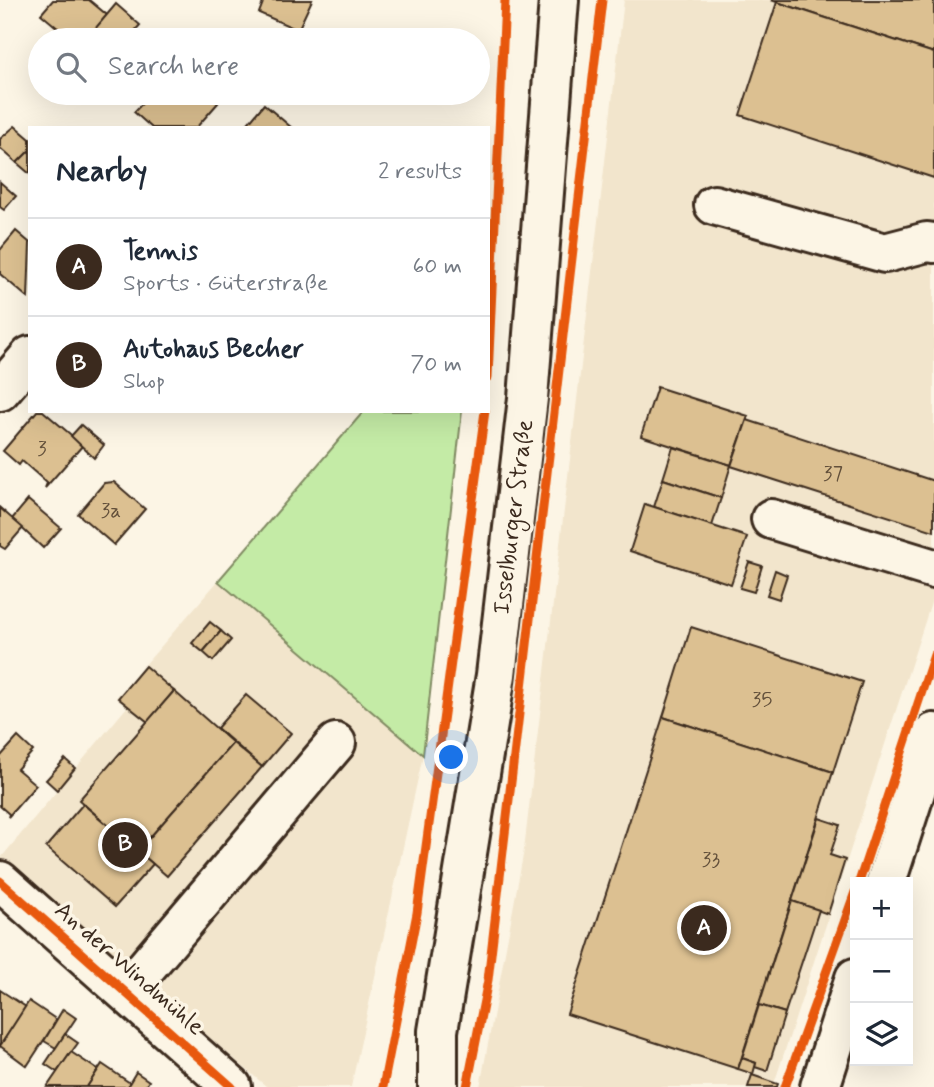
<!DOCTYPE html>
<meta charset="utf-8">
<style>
body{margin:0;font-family:Mynerve,sans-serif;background:#f6f6f7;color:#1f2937}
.controls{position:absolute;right:21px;bottom:21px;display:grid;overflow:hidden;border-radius:0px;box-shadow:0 7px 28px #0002}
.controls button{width:63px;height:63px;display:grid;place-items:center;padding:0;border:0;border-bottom:2px solid #e0e1e3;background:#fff;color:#1f2937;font:35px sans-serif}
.you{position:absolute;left:452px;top:758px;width:24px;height:24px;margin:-18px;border:5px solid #fff;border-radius:50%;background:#1a73e8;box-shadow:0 0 0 10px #1a73e833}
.badge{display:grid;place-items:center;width:46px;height:46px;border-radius:50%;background:#3b2a1e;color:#fff;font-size:23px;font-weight:700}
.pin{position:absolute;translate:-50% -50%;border:4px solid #fff;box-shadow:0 2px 7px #0006}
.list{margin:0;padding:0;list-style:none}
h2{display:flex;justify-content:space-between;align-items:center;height:91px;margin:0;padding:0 28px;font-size:30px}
h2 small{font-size:23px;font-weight:400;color:#747a83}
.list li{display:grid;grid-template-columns:46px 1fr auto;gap:21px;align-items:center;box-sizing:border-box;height:98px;padding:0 28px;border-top:2px solid #e0e1e3}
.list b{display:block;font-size:26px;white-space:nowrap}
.list p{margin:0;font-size:23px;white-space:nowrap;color:#747a83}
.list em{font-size:23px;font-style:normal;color:#747a83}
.icon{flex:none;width:38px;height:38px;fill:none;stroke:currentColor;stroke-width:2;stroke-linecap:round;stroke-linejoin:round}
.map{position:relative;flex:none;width:934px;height:1087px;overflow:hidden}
.search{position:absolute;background:#fff;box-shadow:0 7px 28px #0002;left:28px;top:28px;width:462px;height:77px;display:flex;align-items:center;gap:18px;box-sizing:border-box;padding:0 24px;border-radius:38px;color:#747a83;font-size:26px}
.panel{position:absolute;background:#fff;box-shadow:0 7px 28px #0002;left:28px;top:126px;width:462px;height:287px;border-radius:0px}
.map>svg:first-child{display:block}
.built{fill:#f2e5cc}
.green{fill:#c4eba6;stroke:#808a62;stroke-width:2}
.building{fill:#dcc091;stroke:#3b2a1e;stroke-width:2}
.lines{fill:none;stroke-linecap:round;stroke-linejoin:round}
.minor-casing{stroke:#3b2a1e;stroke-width:44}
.major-casing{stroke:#3b2a1e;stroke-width:44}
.minor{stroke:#fcf5e5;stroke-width:38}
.major{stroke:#fcf5e5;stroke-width:38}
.cycleway-casing{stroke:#fcf5e5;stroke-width:13}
.cycleway{stroke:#e8590c;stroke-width:9}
.labels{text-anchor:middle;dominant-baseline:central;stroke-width:7;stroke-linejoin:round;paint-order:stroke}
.number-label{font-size:21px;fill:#63503b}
.street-label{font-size:24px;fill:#3b2a1e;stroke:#fcf5e5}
</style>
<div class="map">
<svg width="934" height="1087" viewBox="0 0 934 1087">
<rect width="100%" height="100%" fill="#fcf5e5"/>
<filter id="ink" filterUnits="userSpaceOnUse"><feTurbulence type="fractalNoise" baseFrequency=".0143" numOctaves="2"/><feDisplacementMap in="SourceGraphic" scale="14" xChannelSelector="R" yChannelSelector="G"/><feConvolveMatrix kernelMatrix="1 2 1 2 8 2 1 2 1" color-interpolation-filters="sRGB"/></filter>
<g filter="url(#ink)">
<g class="built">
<path d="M624,0H934V594L773,1087H480L524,850Z"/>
<path d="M218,581L423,755L351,1087H267L0,859L127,707L116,698Z"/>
</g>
<path class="green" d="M364,411H462L423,755L218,581Z"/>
<g class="building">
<path d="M53,0H89L107,15L87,40H72L41,14Z"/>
<path d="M264,0H312L298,30L259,13Z"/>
<path d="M771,0H934V53L777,2Z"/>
<path d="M777,2L934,53V178L740,115Z"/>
<path d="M116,4L140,25L127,40H93L89,36Z"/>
<path d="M152,93H207L218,103L196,128H152L134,112Z"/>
<path d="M264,104L292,128H244Z"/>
<path d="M15,126L30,139V150L17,163L0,148V139Z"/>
<path d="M30,150V174L17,163Z"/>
<path d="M0,182L16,196L4,210L0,207Z"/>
<path d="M16,231L30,243L28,298L0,274V250Z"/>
<path d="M657,387L748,416L731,465L641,436Z"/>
<path d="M37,411H43L83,445L45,488L47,483L22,461L19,465L3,451Z"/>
<path d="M747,420L934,481V531L731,466Z"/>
<path d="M81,425L104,445L94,458L71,436Z"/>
<path d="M673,447L731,465L721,498L663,479Z"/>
<path d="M663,479L721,498L712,526L654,507Z"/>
<path d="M114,482L145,509L114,545L78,514L104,483Z"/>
<path d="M28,500L61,528L43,548L12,519Z"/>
<path d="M645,504L747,537L731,584L630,551Z"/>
<path d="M0,508L23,528L5,549L0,546Z"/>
<path d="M749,562L762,566L754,592L740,588Z"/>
<path d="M775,570L787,575L779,599L767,595Z"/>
<path d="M210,622L221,631L203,652L192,643Z"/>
<path d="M691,627L862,682L833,772L663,717Z"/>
<path d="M221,631L231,640L213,661L203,652Z"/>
<path d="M145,666L174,691L148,722L118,698Z"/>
<path d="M174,691L233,743L138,851L79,800Z"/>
<path d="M246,695L291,733L262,767L217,728Z"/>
<path d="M663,717L833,772L738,1069L567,1014Z"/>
<path d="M18,737L33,751L17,769L36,785L8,817L9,814L0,806V757Z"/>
<path d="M233,743L262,767L167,876L138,851Z"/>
<path d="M65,759L75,768L57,790L46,780Z"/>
<path d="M83,804L153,864L115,907L46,847Z"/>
<path d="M819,818L840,825L830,855L845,860L828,914L792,901Z"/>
<path d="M792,901L819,910L785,1013L759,1005Z"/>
<path d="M0,990L26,1007L0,1046Z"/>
<path d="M29,1001L57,1020L27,1066L0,1046Z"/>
<path d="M759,1005L785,1013L767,1071L755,1067L756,1063L742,1058Z"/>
<path d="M63,1009L76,1018L56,1048L44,1041Z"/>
<path d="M65,1034L78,1043L57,1072L45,1064Z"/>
<path d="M71,1052L98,1070L87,1087H47Z"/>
<path d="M742,1058L756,1063L753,1074L738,1069Z"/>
<path d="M102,1064L130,1083L127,1087H87Z"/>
<path d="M136,1072L149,1081L145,1087H127Z"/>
<path d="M752,1075L778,1084L777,1087H748Z"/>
</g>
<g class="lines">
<defs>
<g id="minor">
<path d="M714,205L885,253L927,242L934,243"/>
<path d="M0,391L30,356"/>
<path d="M771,519L934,569"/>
<path d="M0,881L232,1087"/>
<path d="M886,882L934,733"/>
<path d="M126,991L336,743"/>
<path d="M820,1087L855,978"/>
</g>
<path id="major" d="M438,1087V1031L496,675L528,398L559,0"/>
</defs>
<use href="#minor" class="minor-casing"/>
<use href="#major" class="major-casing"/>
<use href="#minor" class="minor"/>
<use href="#major" class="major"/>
<defs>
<g id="cycleway">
<path d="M488,377L505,0"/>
<path d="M0,881L232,1087"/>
<path d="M859,882L934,655"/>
<path d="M383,1087L417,913L485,411"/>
<path d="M467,1087L488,980L602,0"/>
<path d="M785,1087L855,892"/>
</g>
</defs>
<use href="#cycleway" class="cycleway-casing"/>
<use href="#cycleway" class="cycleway"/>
</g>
</g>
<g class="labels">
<g class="number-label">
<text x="42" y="449">3</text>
<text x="833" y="474">37</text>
<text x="111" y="511">3a</text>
<text x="762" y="700">35</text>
<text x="711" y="860">33</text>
</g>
<g class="street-label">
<text transform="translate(514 517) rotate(-83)">Isselburger Straße</text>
<text transform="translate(129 969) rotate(41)">An der Windmühle</text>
</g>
</g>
</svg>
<div class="controls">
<button>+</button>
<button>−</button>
<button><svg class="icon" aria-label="layers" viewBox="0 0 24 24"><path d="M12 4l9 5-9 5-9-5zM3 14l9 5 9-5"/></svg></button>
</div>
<div class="you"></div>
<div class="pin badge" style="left:704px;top:928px">A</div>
<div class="pin badge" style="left:125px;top:845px">B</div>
<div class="search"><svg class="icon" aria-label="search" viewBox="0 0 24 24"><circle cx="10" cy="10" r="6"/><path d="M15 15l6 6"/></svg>Search here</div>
<section class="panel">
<h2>Nearby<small>2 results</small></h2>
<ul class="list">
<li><span class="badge">A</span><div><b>Tennis</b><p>Sports · Güterstraße</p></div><em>60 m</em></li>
<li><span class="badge">B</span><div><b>Autohaus Becher</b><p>Shop</p></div><em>70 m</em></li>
</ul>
</section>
</div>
